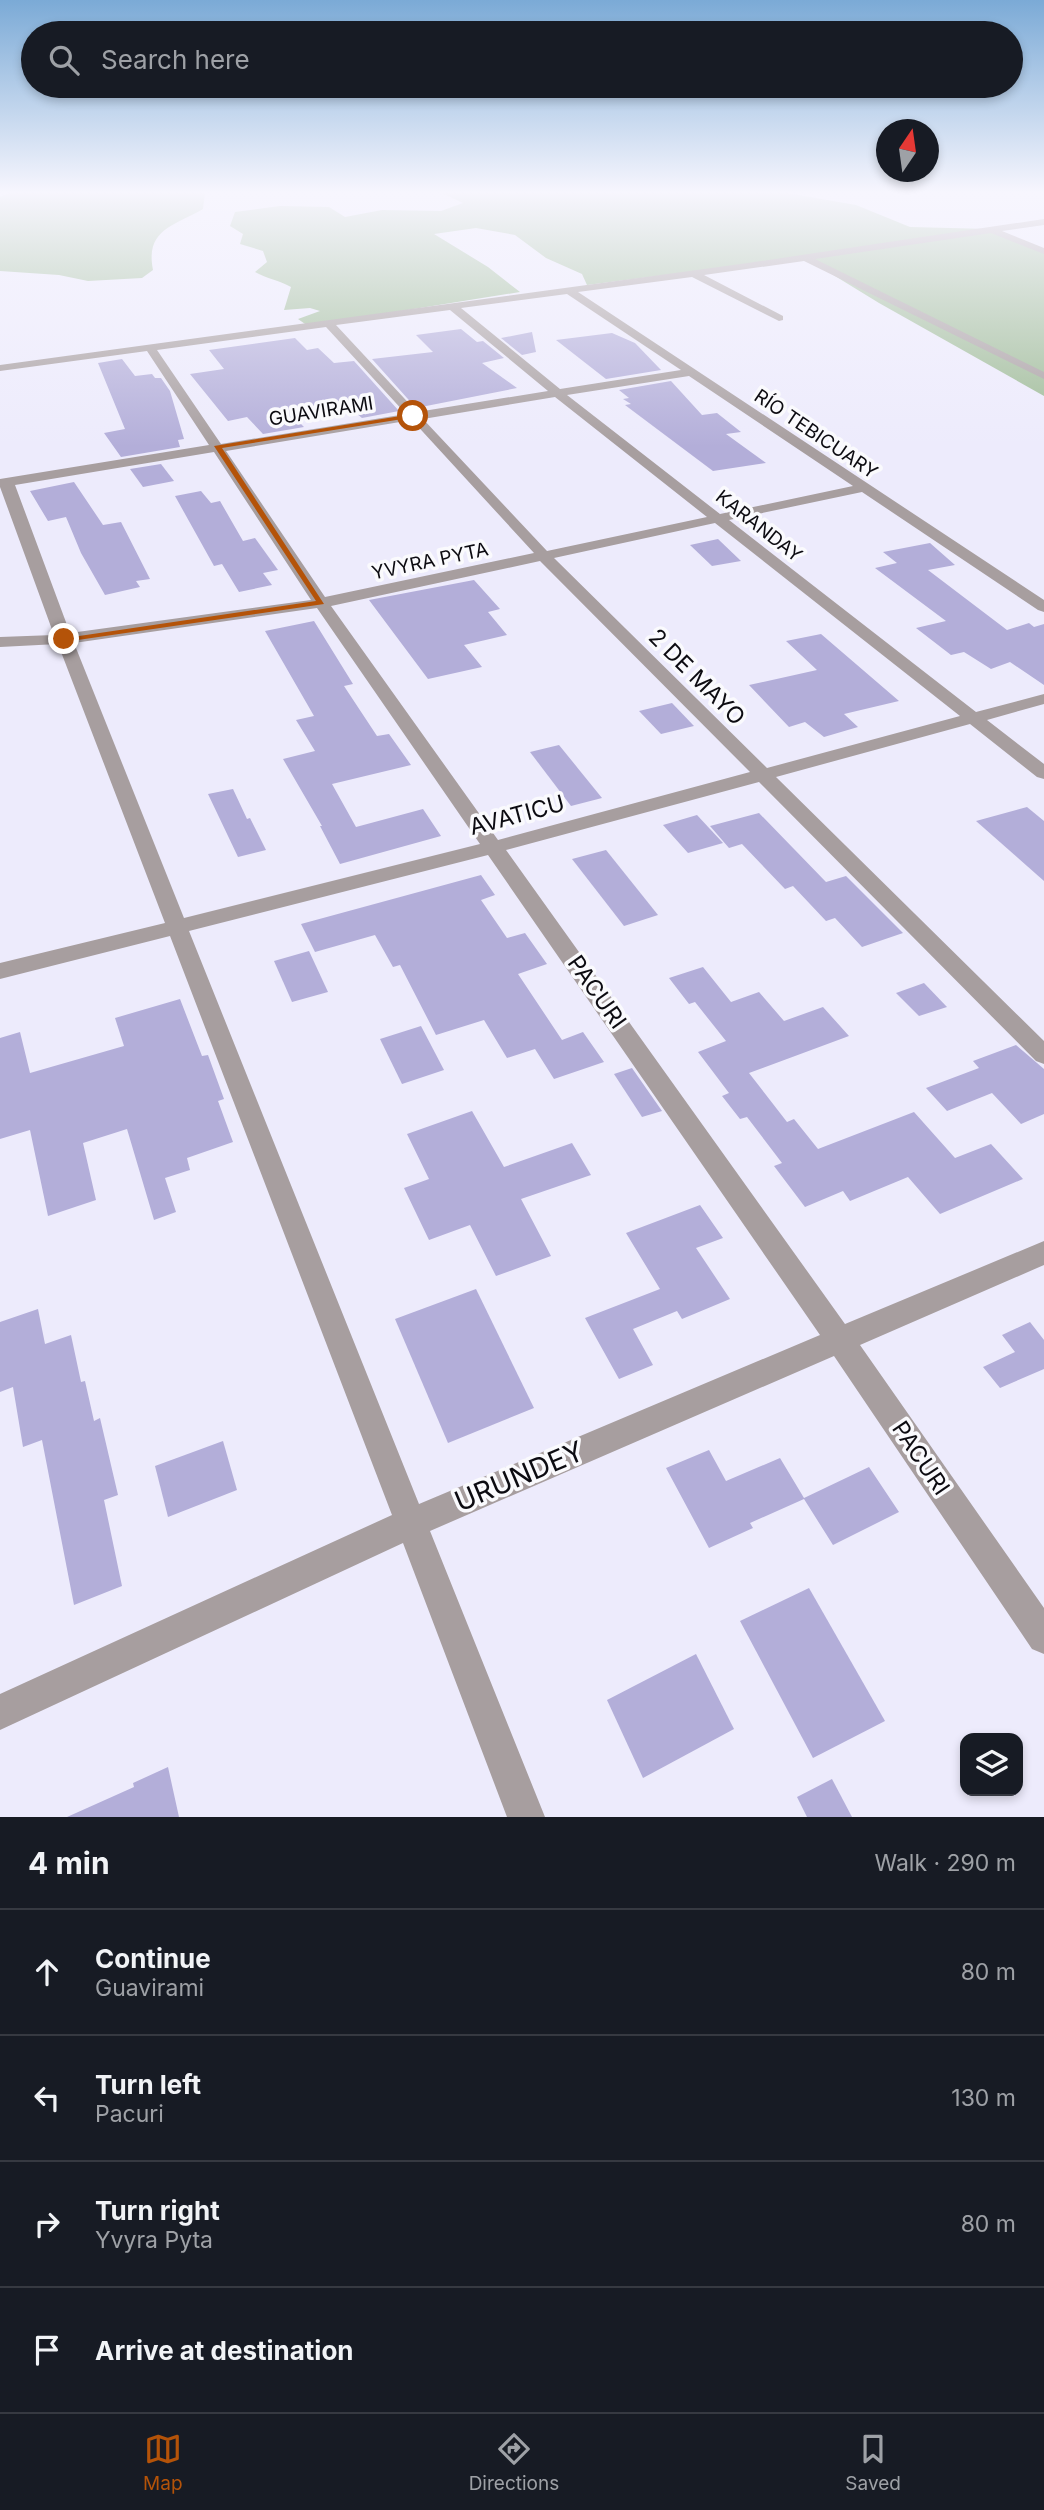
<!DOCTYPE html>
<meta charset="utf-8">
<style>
body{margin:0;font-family:Inter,sans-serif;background:#242831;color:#f1f3f6}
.controls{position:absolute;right:21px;bottom:21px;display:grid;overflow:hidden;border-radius:14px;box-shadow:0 4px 10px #0003}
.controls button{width:63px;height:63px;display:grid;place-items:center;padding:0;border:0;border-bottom:2px solid #363941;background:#171b24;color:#f1f3f6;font:35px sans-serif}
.compass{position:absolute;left:876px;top:119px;width:63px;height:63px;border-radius:50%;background:#171b24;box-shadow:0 4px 10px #0003;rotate:13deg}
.stop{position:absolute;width:21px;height:21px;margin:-16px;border:5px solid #b45309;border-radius:50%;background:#fff}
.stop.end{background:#b45309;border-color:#fff;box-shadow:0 2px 7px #0008}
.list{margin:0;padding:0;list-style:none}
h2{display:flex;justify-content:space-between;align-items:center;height:91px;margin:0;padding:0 28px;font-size:30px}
h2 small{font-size:23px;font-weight:400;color:#9ea1a6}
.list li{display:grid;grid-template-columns:46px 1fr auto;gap:21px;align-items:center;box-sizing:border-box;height:126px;padding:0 28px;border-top:2px solid #363941}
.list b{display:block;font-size:26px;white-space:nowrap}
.list p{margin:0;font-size:23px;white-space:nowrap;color:#9ea1a6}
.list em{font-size:23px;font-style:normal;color:#9ea1a6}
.icon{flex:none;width:38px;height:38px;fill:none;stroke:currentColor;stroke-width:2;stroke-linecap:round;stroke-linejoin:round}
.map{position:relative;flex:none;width:1044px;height:1817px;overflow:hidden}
.search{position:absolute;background:#171b24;box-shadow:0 4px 10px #0003;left:21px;right:21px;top:21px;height:77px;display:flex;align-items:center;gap:18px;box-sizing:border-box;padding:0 24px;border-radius:38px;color:#9ea1a6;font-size:26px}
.sheet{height:595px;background:#171b24}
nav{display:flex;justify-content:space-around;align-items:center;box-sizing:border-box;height:98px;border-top:2px solid #363941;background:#171b24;font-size:19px;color:#9ea1a6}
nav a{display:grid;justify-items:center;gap:4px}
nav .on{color:#b45309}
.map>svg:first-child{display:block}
.forest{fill:#9ebb96}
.building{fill:#b3aed9}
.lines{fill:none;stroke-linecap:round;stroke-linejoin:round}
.minor{fill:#a79e9f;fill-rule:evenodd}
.route{fill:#b45309}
.labels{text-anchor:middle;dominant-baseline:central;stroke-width:7;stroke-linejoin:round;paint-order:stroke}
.far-street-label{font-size:19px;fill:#0c0b11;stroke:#fafafd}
.street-label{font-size:23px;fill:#0c0b11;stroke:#fafafd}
.near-street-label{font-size:28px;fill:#0c0b11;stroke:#fafafd}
</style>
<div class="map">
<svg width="1044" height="1817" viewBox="0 0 1044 1817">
<rect width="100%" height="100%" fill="#edebfc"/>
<g class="forest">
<path d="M9,193H205L203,209C173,226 145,230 153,270L142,278L88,281L59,275L0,271V197Z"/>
<path d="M442,193H787L856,205L910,227L990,229L1044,251V396L879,303L804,257L587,285L582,274L546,258L515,235L476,228L434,234L488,267L520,292L308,326L298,319L320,311L310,308L284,310L291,287C279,280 267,279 255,272L267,262L263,251L240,244L243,234L230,226L235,212L280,206L329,207L345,217L382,210L441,211L463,203Z"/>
</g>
<g class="building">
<path d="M461,329L477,342L483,341L504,358L482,363L517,388L416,408L372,359L433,352L416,335Z"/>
<path d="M532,332L536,352L522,355L501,338Z"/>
<path d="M612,333L635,343L661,370L606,379L556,340Z"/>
<path d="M295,338L307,350L318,348L334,363L354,361L399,411L362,418L350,408L295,418L304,427L263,434L247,417L228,421L190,374L224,369L209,350Z"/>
<path d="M122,359L135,376L152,374L155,378H161L170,391L184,439L178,440L180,447L121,457L104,433L125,429L98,363Z"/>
<path d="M671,381L702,415L717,413L741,432L726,434L766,463L713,471L625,405L631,404L623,399L629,398L619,390Z"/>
<path d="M161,464L174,481L143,487L130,469Z"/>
<path d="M74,482L103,525L121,522L150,579L136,581L140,587L105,595L81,553L66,517L48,521L30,491Z"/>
<path d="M201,491L211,503L220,501L243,541L255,538L278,570L263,573L272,585L239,592L222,564L214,566L175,496Z"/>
<path d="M718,539L741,561L712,566L690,545Z"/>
<path d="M930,543L955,565L928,570L1007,630L1029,623L1034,627L1044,624V685L1010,662L991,669L964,652L951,655L916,628L946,621L875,568L897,563L883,552Z"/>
<path d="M474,580L500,609L488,612L507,635L464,645L482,667L428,679L369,600Z"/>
<path d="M314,621L353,684L344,686L377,736L389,734L411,765L332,784L356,827L423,809L441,836L340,864L320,826H322L283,759L315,751L296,720L314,716L265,631Z"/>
<path d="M821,634L899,701L844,714L858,727L824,737L805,722L789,727L749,685L817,670L786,641Z"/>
<path d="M672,703L694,726L661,734L639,711Z"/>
<path d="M559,745L602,798L571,806L530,752Z"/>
<path d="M233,789L247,819L250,818L266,850L238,857L208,794Z"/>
<path d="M1027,807L1044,821V881L976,821Z"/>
<path d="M759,813L826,882L846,876L903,933L862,947L835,918L826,921L793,886L785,889L742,844L729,848L710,826Z"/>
<path d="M697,815L723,843L688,853L663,825Z"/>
<path d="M606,850L658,915L624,926L572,859Z"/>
<path d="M481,875L495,895L481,900L507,938L525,933L547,964L518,974L562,1040L583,1032L604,1062L554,1079L535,1049L507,1058L484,1020L436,1035L400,965L393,967L375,935L315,952L301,924Z"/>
<path d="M309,951L328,992L292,1002L274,961Z"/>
<path d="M703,967L731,1002L759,992L784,1021L823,1007L849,1036L749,1073L787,1122L794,1119L818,1149L914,1112L955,1158L991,1144L1023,1179L940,1214L908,1177L850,1201L843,1191L805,1207L774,1166L782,1163L747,1117L740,1119L722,1096L729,1093L698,1052L726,1041L695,1002L689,1004L669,978Z"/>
<path d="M924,983L947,1007L919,1016L896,993Z"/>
<path d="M180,999L202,1056L208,1055L224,1099L218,1101L233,1142L187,1158L190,1170L165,1178L176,1212L154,1220L127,1129L83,1143L96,1200L48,1216L30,1130L0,1139V1038L20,1032L30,1073L124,1046L115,1018Z"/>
<path d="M421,1026L444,1070L402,1084L380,1039Z"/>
<path d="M1016,1045L1044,1069V1114L1021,1124L992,1093L947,1111L926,1088L979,1068L973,1061Z"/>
<path d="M632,1068L662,1111L642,1117L614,1074Z"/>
<path d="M472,1111L504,1167L572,1143L591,1175L521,1199L551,1256L496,1276L470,1225L429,1240L404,1188L429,1179L407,1134Z"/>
<path d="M700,1205L723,1238L696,1248L730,1299L682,1319L677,1311L633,1329L653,1365L619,1379L585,1318L660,1289L626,1233Z"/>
<path d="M476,1289L534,1408L448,1443L395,1319Z"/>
<path d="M38,1309L45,1344L71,1335L81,1382L85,1381L94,1421L100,1418L118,1495L104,1500L122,1586L74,1605L42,1440L23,1447L13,1387L0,1392V1322Z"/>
<path d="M1030,1322L1044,1340V1369L1000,1388L983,1367L1015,1352L1002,1335Z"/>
<path d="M223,1441L237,1490L168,1517L155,1466Z"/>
<path d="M709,1450L726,1481L780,1458L804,1498L869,1467L899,1512L833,1545L804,1499L750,1523L753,1528L709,1548L666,1468Z"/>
<path d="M809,1588L885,1721L813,1758L740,1621Z"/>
<path d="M696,1654L734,1729L643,1778L607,1700Z"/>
<path d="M168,1767L179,1817H67L134,1787L133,1783Z"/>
<path d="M832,1779L852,1817H807L797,1797Z"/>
</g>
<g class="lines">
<path class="minor" d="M1044,219V225L1002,231L1044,248V254L991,233L815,259L1044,372V379L804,261L704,275L783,316V320L779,321L692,277L578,292L1044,600V612L1038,610L862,492L729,520L976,712L1044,694V704L987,720L1044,764V779L1037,777L970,724L776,777L1044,1041V1064L1036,1061L759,782L506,850L845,1324L1044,1241V1265L860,1345L1044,1608V1654L1032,1649L834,1356L430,1531L545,1817H507L403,1543L0,1730V1694L392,1515L170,936L0,979V963L165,923L58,644L0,647V637L54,635L0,487V479L209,445L147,351L0,371V365L748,263ZM567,294L681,370L560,389L461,308ZM450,310L548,391L417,412L336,325ZM326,327L406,414L221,444L157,350ZM689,376L853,486L720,514L567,395ZM555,397L707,517L547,551L423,419ZM412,420L534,553L325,597L226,451ZM214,452L311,600L70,633L15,485ZM715,523L960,716L767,768L554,558ZM540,561L750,772L498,840L331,606ZM317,608L480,844L184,918L74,643ZM488,855L820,1335L419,1504L189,931Z"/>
</g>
<linearGradient id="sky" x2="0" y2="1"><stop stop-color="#7baad6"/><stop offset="0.43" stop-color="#f7f6fe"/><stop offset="1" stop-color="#f7f6fe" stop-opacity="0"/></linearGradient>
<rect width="1044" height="447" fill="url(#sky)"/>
<path class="route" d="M413,414L415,417L222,448L324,604L64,642L59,639L316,601L214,446Z"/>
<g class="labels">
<g class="far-street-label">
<text transform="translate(321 411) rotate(-9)">GUAVIRAMI</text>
<text transform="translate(816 434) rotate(34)">RÍO TEBICUARY</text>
<text transform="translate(759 526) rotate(38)">KARANDAY</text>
<text transform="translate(430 561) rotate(-12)">YVYRA PYTA</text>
</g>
<g class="street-label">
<text transform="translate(697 677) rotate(45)">2 DE MAYO</text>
<text transform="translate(517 815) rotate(-15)">AVATICU</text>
<text transform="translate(597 992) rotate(55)">PACURI</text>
<text transform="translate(921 1458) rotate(56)">PACURI</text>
</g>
<g class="near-street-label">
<text transform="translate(519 1476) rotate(-23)">URUNDEY</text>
</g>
</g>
</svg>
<div class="controls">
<button><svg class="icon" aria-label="layers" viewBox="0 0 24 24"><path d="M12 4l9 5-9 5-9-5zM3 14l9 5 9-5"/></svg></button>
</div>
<svg class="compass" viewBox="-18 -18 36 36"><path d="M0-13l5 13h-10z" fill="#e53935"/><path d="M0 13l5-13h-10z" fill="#9ea1a6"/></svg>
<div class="stop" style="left:413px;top:416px"></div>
<div class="stop end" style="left:64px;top:639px"></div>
<div class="search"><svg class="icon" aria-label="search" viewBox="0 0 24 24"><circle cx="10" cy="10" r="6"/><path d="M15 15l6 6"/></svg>Search here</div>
</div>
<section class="sheet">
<h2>4 min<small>Walk · 290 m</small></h2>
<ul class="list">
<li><svg class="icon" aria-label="ahead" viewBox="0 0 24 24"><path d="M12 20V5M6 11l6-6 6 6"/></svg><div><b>Continue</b><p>Guavirami</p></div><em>80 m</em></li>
<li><svg class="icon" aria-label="left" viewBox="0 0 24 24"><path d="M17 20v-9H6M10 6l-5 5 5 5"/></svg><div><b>Turn left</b><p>Pacuri</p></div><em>130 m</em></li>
<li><svg class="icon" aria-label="right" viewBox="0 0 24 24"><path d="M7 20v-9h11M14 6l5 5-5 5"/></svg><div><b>Turn right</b><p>Yvyra Pyta</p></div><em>80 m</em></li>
<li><svg class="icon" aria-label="arrive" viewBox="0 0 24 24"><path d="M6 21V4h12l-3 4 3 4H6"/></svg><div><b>Arrive at destination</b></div></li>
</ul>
</section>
<nav>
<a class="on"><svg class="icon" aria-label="map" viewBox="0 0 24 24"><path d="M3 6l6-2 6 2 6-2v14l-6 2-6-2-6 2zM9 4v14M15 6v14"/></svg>Map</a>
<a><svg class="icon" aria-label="directions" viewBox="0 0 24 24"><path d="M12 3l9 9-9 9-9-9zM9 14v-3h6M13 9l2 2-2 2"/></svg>Directions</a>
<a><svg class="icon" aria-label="saved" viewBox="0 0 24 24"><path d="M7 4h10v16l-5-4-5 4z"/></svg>Saved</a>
</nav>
